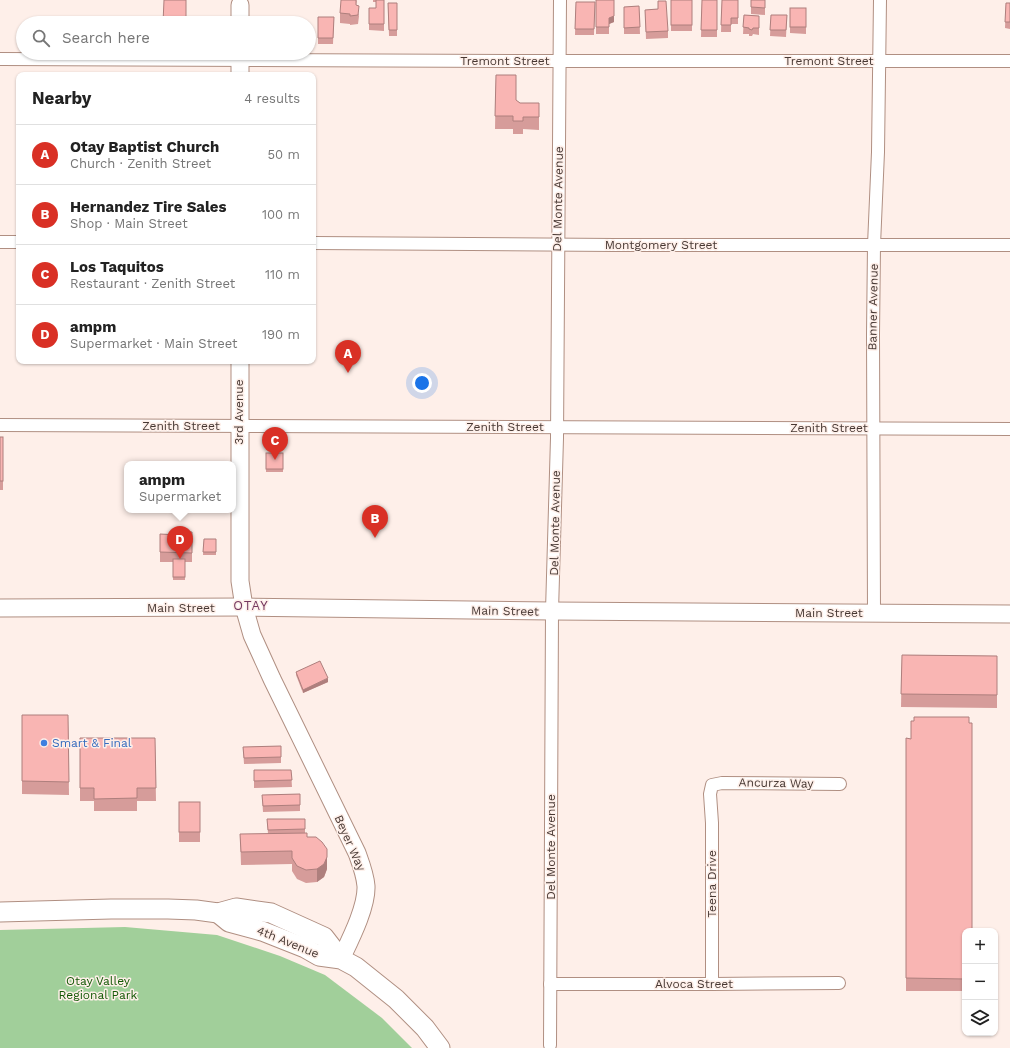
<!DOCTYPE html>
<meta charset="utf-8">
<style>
body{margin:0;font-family:"Work Sans",sans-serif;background:#f6f6f6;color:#222}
.controls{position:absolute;right:12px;bottom:12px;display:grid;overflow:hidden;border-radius:8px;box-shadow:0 1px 3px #0004}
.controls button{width:36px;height:36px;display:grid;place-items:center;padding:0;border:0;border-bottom:1px solid #e0e0e0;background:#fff;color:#222;font:20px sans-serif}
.you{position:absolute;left:422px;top:383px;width:14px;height:14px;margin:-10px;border:3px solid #fff;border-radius:50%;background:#1a73e8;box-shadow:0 0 0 6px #1a73e833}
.badge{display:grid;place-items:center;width:26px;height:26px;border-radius:50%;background:#d93025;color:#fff;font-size:13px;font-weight:700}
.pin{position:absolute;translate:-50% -33px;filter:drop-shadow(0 1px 2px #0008)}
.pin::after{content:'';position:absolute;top:21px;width:14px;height:12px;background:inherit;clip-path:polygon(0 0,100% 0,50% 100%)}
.popup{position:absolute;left:124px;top:461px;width:112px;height:52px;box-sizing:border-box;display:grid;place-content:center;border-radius:8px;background:#fff;filter:drop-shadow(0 1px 3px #0005);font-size:13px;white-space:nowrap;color:#767676}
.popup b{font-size:15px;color:#222}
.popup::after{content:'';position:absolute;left:50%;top:100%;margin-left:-8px;border:8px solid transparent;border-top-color:#fff}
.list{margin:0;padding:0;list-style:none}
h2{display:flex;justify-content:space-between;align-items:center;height:52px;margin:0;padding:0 16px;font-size:17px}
h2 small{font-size:13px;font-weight:400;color:#767676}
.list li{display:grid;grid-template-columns:26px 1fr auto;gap:12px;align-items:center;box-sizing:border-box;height:60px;padding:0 16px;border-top:1px solid #e0e0e0}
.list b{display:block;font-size:15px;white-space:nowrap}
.list p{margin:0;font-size:13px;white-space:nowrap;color:#767676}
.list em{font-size:13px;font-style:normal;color:#767676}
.icon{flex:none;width:22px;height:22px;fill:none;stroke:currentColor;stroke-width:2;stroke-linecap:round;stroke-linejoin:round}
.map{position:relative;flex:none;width:1010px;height:1048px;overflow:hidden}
.search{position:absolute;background:#fff;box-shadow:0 1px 3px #0004;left:16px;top:16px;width:300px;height:44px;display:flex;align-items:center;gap:10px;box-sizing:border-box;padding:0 14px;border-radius:22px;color:#767676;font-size:15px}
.panel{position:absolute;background:#fff;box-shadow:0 1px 3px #0004;left:16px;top:72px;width:300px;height:292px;border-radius:8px}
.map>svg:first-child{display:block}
.green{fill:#a1cf9a}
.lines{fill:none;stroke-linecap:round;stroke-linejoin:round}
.minor-casing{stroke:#b08f82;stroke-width:14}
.secondary-casing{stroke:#b08f82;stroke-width:19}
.primary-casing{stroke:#b08f82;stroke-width:21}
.minor{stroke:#fff;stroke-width:12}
.secondary{stroke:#fff;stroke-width:17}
.primary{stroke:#fff;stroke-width:19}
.wall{fill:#d69c9a}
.shaded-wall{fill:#ae7f7d}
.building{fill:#f9b5b3;stroke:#ae7f7d}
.shop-dot{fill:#3f7fe0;stroke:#feefe9;stroke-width:1.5}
.labels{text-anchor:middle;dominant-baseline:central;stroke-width:3;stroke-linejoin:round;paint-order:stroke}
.street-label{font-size:12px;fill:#473833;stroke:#feefe9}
.shop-label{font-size:12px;fill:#366cbe;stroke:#feefe9;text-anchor:start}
.park-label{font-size:12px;fill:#135905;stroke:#feefe9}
.neighbourhood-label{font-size:13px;letter-spacing:1px;fill:#743860;stroke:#feefe9}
</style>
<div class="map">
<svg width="1010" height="1048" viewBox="0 0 1010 1048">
<rect width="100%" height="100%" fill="#feefe9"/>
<path class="green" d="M125,927L217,935L280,956L325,975L382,1018L412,1048H0V930Z"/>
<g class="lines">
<defs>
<g id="minor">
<path d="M0,59L531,61H1010"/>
<path d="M0,242H19"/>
<path d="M313,243L615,245H1010"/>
<path d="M0,425L1010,429"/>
<path d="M874,613L873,335L874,245L878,152L880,0"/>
<path d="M550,984H712L839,983"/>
<path d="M712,984V823L710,794L712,785L722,783L840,784"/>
<path d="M550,1045L552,611L557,438L560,0"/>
</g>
<g id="secondary">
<path d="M240,23V5"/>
<path d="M240,75V53"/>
<path d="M240,361V581L244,607L252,635L272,679L357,853C361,864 365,874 366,886C367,907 350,940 341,959"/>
<path d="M0,608L244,607L552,611L1010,614"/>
</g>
<g id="primary">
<path d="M0,912L111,909H168L196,910L218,913L236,908L271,913L324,937L341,959"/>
<path d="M218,913L229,922L262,931L305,948L319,956L341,959L356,967L396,999L425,1028L440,1048"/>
</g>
</defs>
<use href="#minor" class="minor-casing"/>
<use href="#secondary" class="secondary-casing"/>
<use href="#primary" class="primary-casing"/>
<use href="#minor" class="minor"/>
<use href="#secondary" class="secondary"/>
<use href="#primary" class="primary"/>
</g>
<g class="wall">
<path d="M357,0L356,5L359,16L358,24L350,25V24L340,23V13Z"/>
<path d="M373,0H384V31L369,30V8H376V2H373Z"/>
<path d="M596,0H614V22L609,24V34H596Z"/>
<rect x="671" y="0" width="21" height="31"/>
<path d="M702,0H717V37H701Z"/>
<path d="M722,0H738V24H731V32H721Z"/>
<path d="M765,0V15L751,14V7Z"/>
<path d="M576,2H595L594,35H575Z"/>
<path d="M388,3H397V36H389Z"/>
<path d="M1006,3H1010V29L1005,28Z"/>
<path d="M639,6L640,34H624V7Z"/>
<path d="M790,8H806V34L790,33Z"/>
<path d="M658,9L668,31V38L646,39L645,10Z"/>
<path d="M744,15L759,16V35L753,34L752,36H749V34H743Z"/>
<path d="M771,15H787L786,37L770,36Z"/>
<path d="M318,17H334L333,44H318Z"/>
<path d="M496,75L516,100L520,103H539V130L523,129V134H513V129H495Z"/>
<rect x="0" y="437" width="3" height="53"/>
<rect x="266" y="453" width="17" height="19"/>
<path d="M192,532V562H185V580H173V562H160V534L179,535Z"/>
<path d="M204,539H216V555H203Z"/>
<path d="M902,655L997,656V708L901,707Z"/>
<path d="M296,672L328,682L303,693L296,675Z"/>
<path d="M22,715H68L69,795L22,794Z"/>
<path d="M969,723L965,931V991H906V738L911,739Z"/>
<path d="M80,738H155L156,801H137V811H94V801H80Z"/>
<path d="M281,746V763L244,764L243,747Z"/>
<path d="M254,770H291L292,787L254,788Z"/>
<path d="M300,794V811L263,812L262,795Z"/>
<rect x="179" y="802" width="21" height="40"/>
<path d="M267,819H305V833L307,837L327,869L324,877L317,882L306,883L297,879L292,871V864L241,865L240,834H268Z"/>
</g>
<g class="shaded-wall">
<path d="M614,16V22L609,24V18Z"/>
<path d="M328,678V682L303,693V690Z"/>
<path d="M327,857V869L324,877L317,882V869Z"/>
</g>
<g class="building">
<path d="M164,0H186V23H163Z"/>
<path d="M341,0H356V5L359,6L358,15L350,16V14L340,13Z"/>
<path d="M376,0H384V24H369V8H376Z"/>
<path d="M596,0H614V16L609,18V27H596Z"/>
<rect x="671" y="0" width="21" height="25"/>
<path d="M702,0H717V30H701Z"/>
<path d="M722,0H738V18H731V25H721Z"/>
<path d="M751,0H765V8L751,7Z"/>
<path d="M658,1H666L668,31L646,32L645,10L658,9Z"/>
<path d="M576,2H595L594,29H575Z"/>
<path d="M388,3H397V30H389Z"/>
<path d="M1006,3H1010V22H1005Z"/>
<path d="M639,6L640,27L624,28V7Z"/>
<rect x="790" y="8" width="16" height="19"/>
<path d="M744,15L759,16V28H753L752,30L749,29V28L743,27Z"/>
<path d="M771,15H787L786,30H770Z"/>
<path d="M318,17H334L333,38H318Z"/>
<path d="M496,75H516V100L520,103H539V117H523V121H513V116H495Z"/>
<rect x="0" y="437" width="3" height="44"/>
<rect x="266" y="453" width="17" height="16"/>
<path d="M179,532H192V553L160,552V534L179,535Z"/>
<path d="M204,539H216V552H203Z"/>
<rect x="173" y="559" width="12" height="18"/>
<path d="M902,655L997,656V695L901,694Z"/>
<path d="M320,661L328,678L303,690L296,672Z"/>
<path d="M22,715H68L69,782L22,781Z"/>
<path d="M914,717H969V723H972V931H965V979L906,978V738L911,739V721H914Z"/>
<path d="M80,738H155L156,788H137V798L94,799V788H80Z"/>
<path d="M281,746V757L244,758L243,747Z"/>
<path d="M254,770H291L292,780L254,781Z"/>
<path d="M300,794V805L263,806L262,795Z"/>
<rect x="179" y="802" width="21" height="30"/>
<path d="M267,819H305V829L268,830Z"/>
<path d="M307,833V837H316L322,842L327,849V857L324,864L317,869L306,870L297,866L292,858V851L241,852L240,834Z"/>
</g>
<circle class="shop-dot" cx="44" cy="743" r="4"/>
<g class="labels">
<g class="street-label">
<text x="505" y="61">Tremont Street</text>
<text x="829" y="61">Tremont Street</text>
<text transform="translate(558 199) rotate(-89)">Del Monte Avenue</text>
<text x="661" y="245">Montgomery Street</text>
<text transform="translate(873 307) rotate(-89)">Banner Avenue</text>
<text transform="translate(239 412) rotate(-90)">3rd Avenue</text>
<text x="181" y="426">Zenith Street</text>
<text x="505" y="427">Zenith Street</text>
<text x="829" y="428">Zenith Street</text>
<text transform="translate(555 523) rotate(-89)">Del Monte Avenue</text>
<text x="181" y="608">Main Street</text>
<text transform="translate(505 611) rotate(1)">Main Street</text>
<text x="829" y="613">Main Street</text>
<text transform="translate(776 783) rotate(1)">Ancurza Way</text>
<text transform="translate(350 843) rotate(66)">Beyer Way</text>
<text transform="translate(551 847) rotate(-90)">Del Monte Avenue</text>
<text transform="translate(712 884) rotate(-90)">Teena Drive</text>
<text transform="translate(288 942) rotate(22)">4th Avenue</text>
<text x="694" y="984">Alvoca Street</text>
</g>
<g class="shop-label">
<text x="52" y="743">Smart &amp; Final</text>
</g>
<g class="park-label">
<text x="98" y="981">Otay Valley<tspan x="98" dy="14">Regional Park</tspan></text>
</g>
<g class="neighbourhood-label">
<text x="251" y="605">OTAY</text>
</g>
</g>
</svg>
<div class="controls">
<button>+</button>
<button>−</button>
<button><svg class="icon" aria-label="layers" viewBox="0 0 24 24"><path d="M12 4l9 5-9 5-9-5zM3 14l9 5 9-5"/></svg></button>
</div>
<div class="you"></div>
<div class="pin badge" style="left:348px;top:373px">A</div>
<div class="pin badge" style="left:375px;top:538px">B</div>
<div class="pin badge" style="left:275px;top:460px">C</div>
<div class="pin badge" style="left:180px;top:559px">D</div>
<div class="popup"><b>ampm</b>Supermarket</div>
<div class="search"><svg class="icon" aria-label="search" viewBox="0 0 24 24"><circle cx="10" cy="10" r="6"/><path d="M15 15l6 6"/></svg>Search here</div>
<section class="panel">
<h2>Nearby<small>4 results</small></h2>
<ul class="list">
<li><span class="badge">A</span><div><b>Otay Baptist Church</b><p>Church · Zenith Street</p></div><em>50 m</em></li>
<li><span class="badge">B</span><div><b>Hernandez Tire Sales</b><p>Shop · Main Street</p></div><em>100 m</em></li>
<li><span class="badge">C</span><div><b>Los Taquitos</b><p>Restaurant · Zenith Street</p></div><em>110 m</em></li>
<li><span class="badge">D</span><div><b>ampm</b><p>Supermarket · Main Street</p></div><em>190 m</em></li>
</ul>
</section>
</div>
